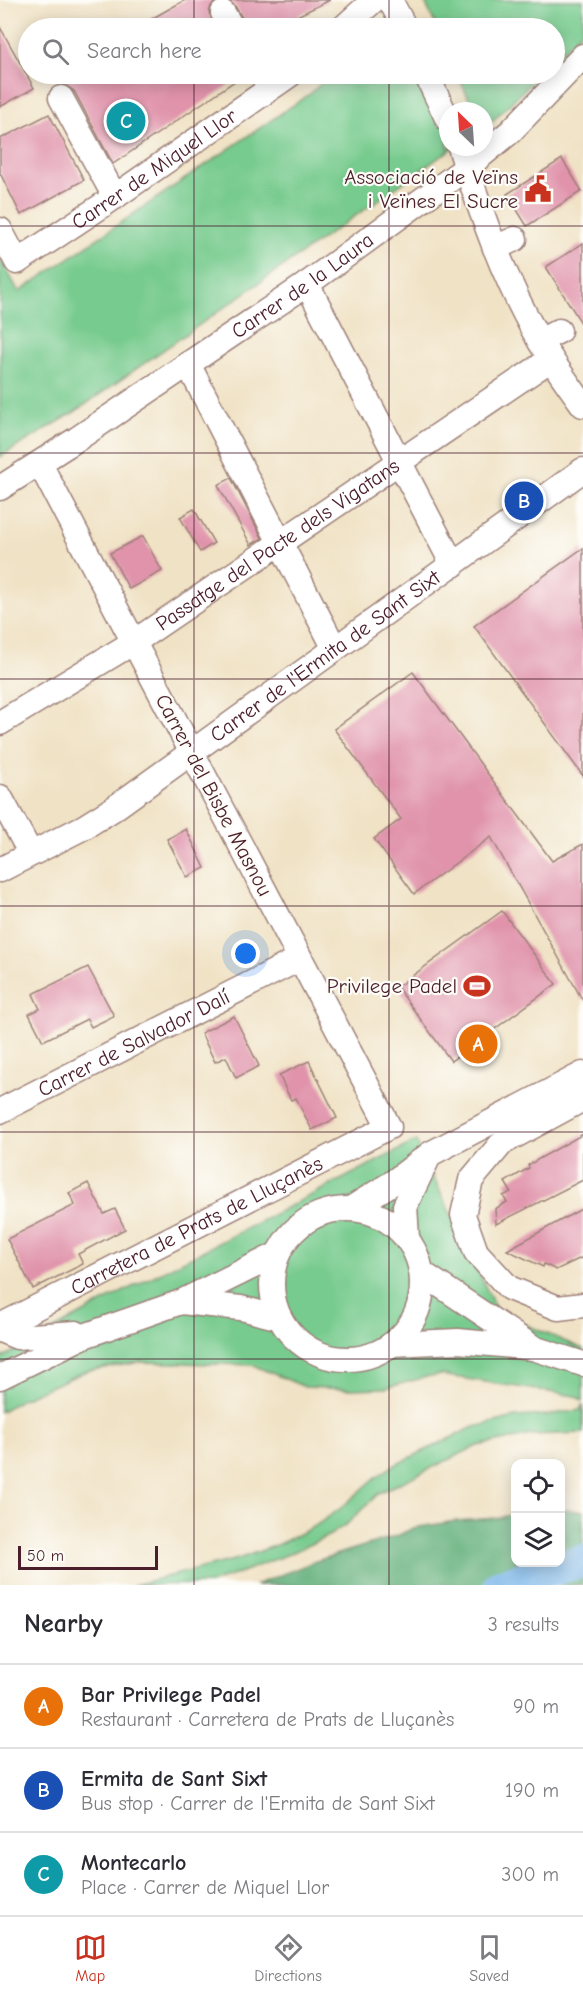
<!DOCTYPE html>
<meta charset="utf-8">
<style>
body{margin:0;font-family:"Comic Neue",sans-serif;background:#f2f2f3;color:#2b2b33}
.controls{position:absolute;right:18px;bottom:18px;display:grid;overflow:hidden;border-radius:12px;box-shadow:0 3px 15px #0003}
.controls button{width:54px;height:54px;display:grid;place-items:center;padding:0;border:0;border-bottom:2px solid #e1e1e2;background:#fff;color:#2b2b33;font:30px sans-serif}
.compass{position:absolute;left:439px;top:102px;width:54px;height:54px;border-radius:50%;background:#fff;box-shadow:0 3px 15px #0003;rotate:335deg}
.scale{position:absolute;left:18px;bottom:15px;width:140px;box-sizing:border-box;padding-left:6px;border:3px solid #4a1f2b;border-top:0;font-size:16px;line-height:21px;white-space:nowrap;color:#4a1f2b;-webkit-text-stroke:4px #fdfcf7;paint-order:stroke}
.you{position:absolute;left:246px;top:954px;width:21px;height:21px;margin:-15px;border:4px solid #fff;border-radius:50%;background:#1a73e8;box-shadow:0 0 0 9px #1a73e833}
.badge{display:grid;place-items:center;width:39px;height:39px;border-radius:50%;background:#c8321e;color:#fff;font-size:20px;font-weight:700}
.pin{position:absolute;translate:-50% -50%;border:3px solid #fff;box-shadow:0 2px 6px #0006}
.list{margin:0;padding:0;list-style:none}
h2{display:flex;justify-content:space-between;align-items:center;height:78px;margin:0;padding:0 24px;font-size:26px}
h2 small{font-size:20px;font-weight:400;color:#7c7c81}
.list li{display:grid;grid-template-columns:39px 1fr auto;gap:18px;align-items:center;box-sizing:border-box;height:84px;padding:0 24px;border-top:2px solid #e1e1e2}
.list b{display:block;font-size:22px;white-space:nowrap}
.list p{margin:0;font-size:20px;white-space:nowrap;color:#7c7c81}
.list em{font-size:20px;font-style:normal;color:#7c7c81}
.icon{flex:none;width:33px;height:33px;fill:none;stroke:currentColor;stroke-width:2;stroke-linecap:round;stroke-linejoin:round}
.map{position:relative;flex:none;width:583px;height:1585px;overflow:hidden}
.search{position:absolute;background:#fff;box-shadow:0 3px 15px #0003;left:18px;right:18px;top:18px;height:66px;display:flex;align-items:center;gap:15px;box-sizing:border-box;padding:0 21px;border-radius:33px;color:#7c7c81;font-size:22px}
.sheet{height:330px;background:#fff}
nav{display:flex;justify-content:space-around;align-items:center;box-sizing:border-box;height:84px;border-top:2px solid #e1e1e2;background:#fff;font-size:16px;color:#7c7c81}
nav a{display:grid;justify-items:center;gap:3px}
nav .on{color:#c8321e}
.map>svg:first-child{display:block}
.green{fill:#77cb8e;stroke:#60755c;stroke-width:1.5}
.forest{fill:#61af79;stroke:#566752;stroke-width:1.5}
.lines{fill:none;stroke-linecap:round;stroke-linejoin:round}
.river{stroke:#76b3e9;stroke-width:33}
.building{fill:#e093ab}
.minor-casing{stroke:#9d8078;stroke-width:27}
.minor{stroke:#fff;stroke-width:24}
.grid{fill:none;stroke:#4a1f2b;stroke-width:1.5;stroke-opacity:0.55}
.labels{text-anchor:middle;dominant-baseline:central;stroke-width:4.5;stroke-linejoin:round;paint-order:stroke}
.street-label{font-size:21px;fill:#4a1f2b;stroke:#fdfcf7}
.poi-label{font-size:21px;fill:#4a1f2b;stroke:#fdfcf7;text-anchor:end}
</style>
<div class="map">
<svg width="583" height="1585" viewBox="0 0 583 1585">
<rect width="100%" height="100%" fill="#fdfcf7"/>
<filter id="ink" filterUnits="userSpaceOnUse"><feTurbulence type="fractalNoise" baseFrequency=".0167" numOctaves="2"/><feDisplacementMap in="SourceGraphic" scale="12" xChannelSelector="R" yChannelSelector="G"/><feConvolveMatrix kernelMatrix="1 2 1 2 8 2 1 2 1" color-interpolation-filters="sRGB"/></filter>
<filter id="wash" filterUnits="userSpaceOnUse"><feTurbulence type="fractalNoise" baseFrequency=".008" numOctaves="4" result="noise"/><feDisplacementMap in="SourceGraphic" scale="24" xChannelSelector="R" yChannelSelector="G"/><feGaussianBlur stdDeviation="1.35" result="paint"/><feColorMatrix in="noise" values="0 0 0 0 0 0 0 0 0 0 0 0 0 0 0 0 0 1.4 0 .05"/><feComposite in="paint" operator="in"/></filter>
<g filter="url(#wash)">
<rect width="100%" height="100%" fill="#f0e2c5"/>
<g class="green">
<path d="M424,0H583V30L555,59L554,28H437Z"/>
<path d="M331,74H426L448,120V147H454L73,413L0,457V258L19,292L311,93Z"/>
<path d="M457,74H540L484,129V111H475Z"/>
<path d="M416,1141L498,1313L583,1349V1401L575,1396L441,1375L430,1376L385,1388L350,1389L305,1387L252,1365L141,1362L86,1371L22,1399L0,1412V1359L111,1298Z"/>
<path d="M583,1404V1433L531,1435L477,1446L379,1493L348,1523L330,1535L289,1554L210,1584L133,1585L238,1559L277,1545L315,1526L341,1508L375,1478L393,1466L471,1428L515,1417L546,1415L580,1410Z"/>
</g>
<path class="forest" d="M561,1510L583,1511V1585H255L316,1561L399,1535L413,1528L456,1521L497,1518L515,1514L516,1562H560Z"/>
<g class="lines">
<path class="river" d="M500,1585L583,1561"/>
</g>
<g id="blocks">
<g class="building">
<path d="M185,0H218L211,6L209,13L216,28H135Z"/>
<path d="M228,0H330L299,15L302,20L284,28H246L244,21L235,6Z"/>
<path d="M0,27L34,88L0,107Z"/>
<path d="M59,74H245L113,164L74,91L65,85Z"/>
<path d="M49,114L84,180L21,215L0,173V139Z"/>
<path d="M562,159L582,191L527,226L507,194Z"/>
<path d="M583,243V326L546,267Z"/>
<path d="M231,478L262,538L251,545L218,485Z"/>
<path d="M194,509L214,543L200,552L180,517Z"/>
<path d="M143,536L162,571L129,589L110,553Z"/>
<path d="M583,548V776L474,626Z"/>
<path d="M413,672L552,861L583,844V1001L491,837L414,894L374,839L401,819L334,729Z"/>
<path d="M186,829L205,868L187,877L167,839Z"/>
<path d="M502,911L556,984L451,1061L397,987Z"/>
<path d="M88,967L114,1016L91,1027L87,1019L43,1041L29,1014L40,1009L33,994Z"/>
<path d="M234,1016L259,1066L236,1078L226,1057L215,1062L201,1033Z"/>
<path d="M309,1061L337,1118L312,1130L296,1098L291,1100L279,1075Z"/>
<path d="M583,1134V1180L496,1224L495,1209L507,1202L503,1196L511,1192L505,1182L529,1168L528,1165Z"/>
<path d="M88,1183L104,1214L115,1209L125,1229L78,1254L83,1264L33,1289L7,1239L75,1205L69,1193Z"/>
<path d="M583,1208V1257L556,1270L544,1264L543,1267L507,1250Z"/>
</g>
</g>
</g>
<g filter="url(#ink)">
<use href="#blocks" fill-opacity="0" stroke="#9d8078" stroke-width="1.5"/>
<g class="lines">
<defs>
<g id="minor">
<path d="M390,0L405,28"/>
<path d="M223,13L232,28"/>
<path d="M343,28L374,0"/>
<path d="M426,74L448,120"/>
<path d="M61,98L115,197"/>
<path d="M460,147C481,214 504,279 539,340C552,362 568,384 583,405"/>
<path id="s1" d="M0,230L17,262L103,205L291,74"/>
<path d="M495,248L515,239"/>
<path d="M307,284L453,565"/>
<path d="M540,341L559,331"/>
<path d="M188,364L335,649"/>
<path id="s2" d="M0,488L77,439L307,284L466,168L510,132L583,56"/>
<path id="s3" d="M0,723L134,642L551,359"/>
<path d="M0,797L31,854"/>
<path id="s4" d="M0,870L84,827L113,809L583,470"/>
<path d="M583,1099L502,1143L471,1180L463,1215L476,1252L509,1288L558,1308L583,1305"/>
<path id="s5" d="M0,1111L299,959"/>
<path d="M352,1208L392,1183L430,1154L583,1074"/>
<circle cx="347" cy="1284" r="75"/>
<path d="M407,1238L405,1206L428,1158"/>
<path d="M422,1273L531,1346"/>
<path d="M181,1302L241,1308L280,1318"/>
<path id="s6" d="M6,1323L389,1127L40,464"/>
<path d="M0,1330L17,1337L76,1333"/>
<path d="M392,1344L458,1341L533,1348L583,1364"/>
<path d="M0,1377L84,1336L181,1302L278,1254"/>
</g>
</defs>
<use href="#minor" class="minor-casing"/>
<use href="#minor" class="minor"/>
</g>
</g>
<path class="grid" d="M194,0V28M389,0V28M194,74V1585M389,74V1585M0,226H583M0,453H583M0,679H583M0,906H583M0,1132H583M0,1359H583"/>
<defs>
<symbol id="civic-bare" viewBox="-9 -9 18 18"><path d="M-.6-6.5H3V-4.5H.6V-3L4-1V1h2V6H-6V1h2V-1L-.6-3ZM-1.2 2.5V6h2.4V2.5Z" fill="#c8321e" stroke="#fdfcf7" stroke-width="2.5" paint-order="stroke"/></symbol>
<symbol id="stadium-bare" viewBox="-9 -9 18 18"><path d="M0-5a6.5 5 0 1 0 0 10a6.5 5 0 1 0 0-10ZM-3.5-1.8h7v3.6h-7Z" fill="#c8321e" stroke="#fdfcf7" stroke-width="2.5" paint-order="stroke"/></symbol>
</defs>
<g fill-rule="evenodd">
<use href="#civic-bare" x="519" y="170" width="38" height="38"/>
<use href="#stadium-bare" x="458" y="967" width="38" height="38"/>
</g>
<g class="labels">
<g class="street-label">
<text stroke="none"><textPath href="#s1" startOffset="202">Carrer de Miquel Llor</textPath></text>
<text stroke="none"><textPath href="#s2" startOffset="364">Carrer de la Laura</textPath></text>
<text stroke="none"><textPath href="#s3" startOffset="330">Passatge del Pacte dels Vigatans</textPath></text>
<text stroke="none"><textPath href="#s4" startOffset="390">Carrer de l'Ermita de Sant Sixt</textPath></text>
<text transform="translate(214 795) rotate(62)">Carrer del Bisbe Masnou</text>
<text stroke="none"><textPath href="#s5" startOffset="150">Carrer de Salvador Dalí</textPath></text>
<text stroke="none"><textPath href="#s6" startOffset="214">Carretera de Prats de Lluçanès</textPath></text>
</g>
<g class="poi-label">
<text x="518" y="177">Associació de Veïns<tspan x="518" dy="24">i Veïnes El Sucre</tspan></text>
<text x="457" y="986">Privilege Padel</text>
</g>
</g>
</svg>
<div class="controls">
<button><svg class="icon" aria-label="locate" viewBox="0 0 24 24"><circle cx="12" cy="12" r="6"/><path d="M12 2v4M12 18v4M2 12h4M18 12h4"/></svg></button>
<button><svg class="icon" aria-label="layers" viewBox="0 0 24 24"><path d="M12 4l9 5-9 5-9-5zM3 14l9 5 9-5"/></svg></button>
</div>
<svg class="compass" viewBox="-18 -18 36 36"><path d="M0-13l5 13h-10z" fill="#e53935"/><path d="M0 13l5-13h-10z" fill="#7c7c81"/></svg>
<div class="scale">50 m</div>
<div class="you"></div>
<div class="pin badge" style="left:478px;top:1044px;background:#e8710a">A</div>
<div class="pin badge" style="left:524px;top:501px;background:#1a4fb4">B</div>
<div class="pin badge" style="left:126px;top:121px;background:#0f9aa8">C</div>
<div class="search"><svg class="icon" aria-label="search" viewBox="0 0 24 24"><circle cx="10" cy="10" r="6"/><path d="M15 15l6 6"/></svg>Search here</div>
</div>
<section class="sheet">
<h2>Nearby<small>3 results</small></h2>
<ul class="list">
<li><span class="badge" style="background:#e8710a">A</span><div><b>Bar Privilege Padel</b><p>Restaurant · Carretera de Prats de Lluçanès</p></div><em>90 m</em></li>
<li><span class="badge" style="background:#1a4fb4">B</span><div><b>Ermita de Sant Sixt</b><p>Bus stop · Carrer de l'Ermita de Sant Sixt</p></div><em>190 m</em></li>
<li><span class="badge" style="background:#0f9aa8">C</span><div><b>Montecarlo</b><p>Place · Carrer de Miquel Llor</p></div><em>300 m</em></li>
</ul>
</section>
<nav>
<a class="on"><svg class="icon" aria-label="map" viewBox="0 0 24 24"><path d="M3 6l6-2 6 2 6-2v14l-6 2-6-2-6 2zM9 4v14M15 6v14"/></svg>Map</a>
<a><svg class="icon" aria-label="directions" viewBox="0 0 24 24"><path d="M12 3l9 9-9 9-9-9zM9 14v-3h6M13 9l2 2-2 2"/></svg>Directions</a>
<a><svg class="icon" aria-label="saved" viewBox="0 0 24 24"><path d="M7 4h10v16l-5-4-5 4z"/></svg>Saved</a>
</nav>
